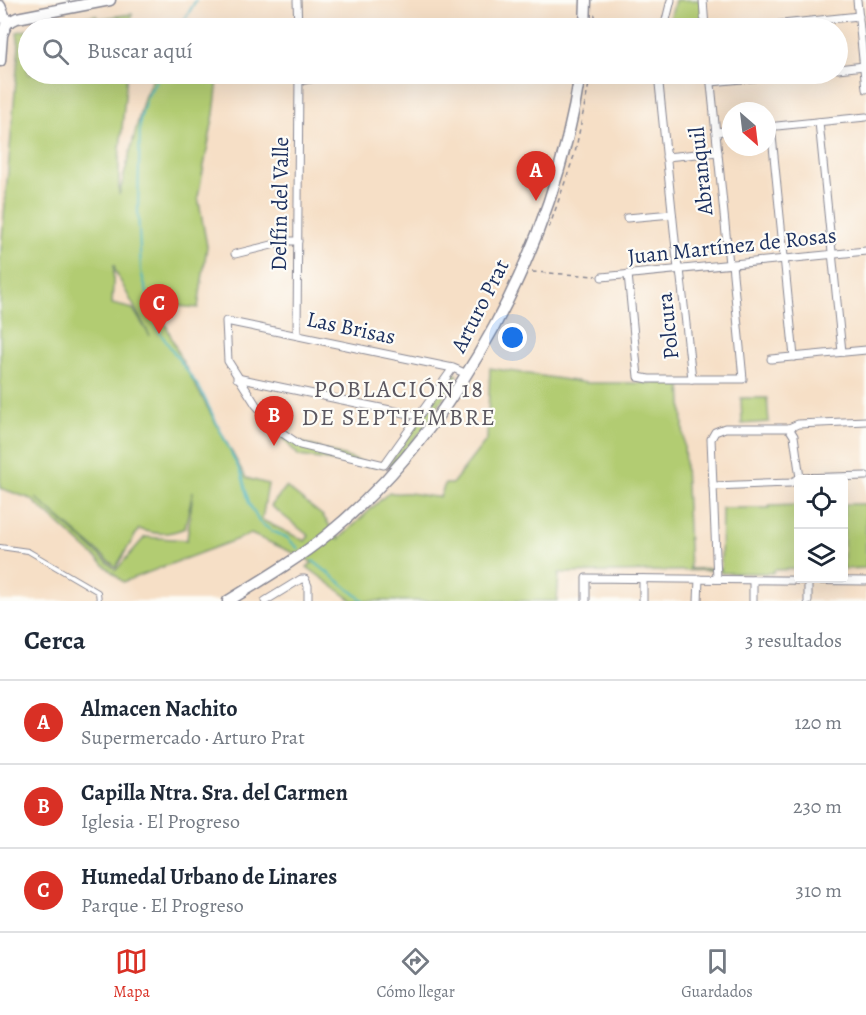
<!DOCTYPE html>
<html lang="es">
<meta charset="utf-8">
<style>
body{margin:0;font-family:Alegreya,serif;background:#f6f6f7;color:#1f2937}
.controls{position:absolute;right:18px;bottom:18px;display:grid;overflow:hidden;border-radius:6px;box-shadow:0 6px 24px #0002}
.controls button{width:54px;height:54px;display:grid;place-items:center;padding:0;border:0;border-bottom:2px solid #e0e1e3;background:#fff;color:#1f2937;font:30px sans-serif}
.compass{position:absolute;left:722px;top:102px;width:54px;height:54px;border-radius:50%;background:#fff;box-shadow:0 6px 24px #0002;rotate:152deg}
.you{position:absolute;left:513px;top:338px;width:21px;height:21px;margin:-15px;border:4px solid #fff;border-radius:50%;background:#1a73e8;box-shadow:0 0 0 9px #1a73e833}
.badge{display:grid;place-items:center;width:39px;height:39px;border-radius:50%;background:#d93025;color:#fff;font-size:20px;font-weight:700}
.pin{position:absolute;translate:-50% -50px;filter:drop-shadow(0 2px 3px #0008)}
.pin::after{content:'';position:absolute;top:32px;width:21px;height:18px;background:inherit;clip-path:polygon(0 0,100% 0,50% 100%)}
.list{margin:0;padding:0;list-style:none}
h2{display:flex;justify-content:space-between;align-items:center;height:78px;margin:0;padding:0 24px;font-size:26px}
h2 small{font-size:20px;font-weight:400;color:#747a83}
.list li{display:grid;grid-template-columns:39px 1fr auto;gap:18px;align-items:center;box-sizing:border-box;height:84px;padding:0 24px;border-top:2px solid #e0e1e3}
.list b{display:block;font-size:22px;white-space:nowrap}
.list p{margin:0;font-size:20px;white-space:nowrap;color:#747a83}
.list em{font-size:20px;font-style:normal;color:#747a83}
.icon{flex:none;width:33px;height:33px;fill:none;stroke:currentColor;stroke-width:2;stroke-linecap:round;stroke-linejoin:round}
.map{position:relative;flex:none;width:866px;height:601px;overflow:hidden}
.search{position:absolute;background:#fff;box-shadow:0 6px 24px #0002;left:18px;right:18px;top:18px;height:66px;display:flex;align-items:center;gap:15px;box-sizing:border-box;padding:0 21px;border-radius:33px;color:#747a83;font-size:22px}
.sheet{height:330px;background:#fff}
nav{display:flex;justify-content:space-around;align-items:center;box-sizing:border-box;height:84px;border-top:2px solid #e0e1e3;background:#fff;font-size:16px;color:#747a83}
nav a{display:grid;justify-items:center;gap:3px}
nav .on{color:#d93025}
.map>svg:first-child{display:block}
.green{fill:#b2cc72;stroke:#667e68;stroke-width:1.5;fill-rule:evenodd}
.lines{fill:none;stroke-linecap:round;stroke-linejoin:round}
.stream{stroke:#47b4c3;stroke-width:2}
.lane-casing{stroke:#888792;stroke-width:6}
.street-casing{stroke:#888792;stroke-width:9}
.secondary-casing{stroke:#888792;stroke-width:13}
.primary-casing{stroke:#888792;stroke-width:13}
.path{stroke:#888792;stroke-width:1.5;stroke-dasharray:4.5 4.5;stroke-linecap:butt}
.lane{stroke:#fff;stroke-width:4}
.street{stroke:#fff;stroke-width:7}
.secondary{stroke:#fff;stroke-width:10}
.primary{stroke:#fff;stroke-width:10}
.labels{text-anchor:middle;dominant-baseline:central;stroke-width:4.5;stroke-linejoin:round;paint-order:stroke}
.street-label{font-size:22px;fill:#1b2f5e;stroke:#fdfcf7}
.neighbourhood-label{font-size:24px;letter-spacing:1.5px;fill:#5c5861;stroke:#fdfcf7}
</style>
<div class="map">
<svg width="866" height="601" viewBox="0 0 866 601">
<rect width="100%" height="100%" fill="#fdfcf7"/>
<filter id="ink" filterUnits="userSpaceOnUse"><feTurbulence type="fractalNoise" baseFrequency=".0167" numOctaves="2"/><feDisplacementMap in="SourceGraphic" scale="12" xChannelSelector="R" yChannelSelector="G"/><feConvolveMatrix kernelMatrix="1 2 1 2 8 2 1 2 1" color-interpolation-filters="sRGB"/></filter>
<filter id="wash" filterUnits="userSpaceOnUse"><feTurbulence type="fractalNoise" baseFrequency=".008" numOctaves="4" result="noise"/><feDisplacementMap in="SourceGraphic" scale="24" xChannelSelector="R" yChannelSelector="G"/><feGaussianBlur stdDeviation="1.35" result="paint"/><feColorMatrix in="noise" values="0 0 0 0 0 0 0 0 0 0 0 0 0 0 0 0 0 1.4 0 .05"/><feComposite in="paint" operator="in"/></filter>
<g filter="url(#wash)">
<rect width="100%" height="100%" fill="#f6dfc6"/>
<g class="green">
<path d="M675,0H701L704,28H668Z"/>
<path d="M132,14L130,28H37L57,25V22L96,15L98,19Z"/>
<path d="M28,30V74H127L119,161V195L144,98L155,74H216L218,80L214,114L198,197L207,246L198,308L157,304L179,355L246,478L268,484L262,520L305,541L309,536L271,506L286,487L323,516L339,539L389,492C399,495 401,492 409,493C421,494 427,497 440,497L445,484H452L487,439L490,368L587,383H681L690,569L721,568L722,508H769V506L798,505V569L774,570L773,573H721V570L559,573L557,601H353L307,567L312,563L307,559L251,534L123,582L31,499L0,488V261L19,46L17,32ZM114,264L115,271L150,336L133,309L112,304ZM193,491L187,540L145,537L116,570L36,498L116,567L139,529C157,535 167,535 185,528Z"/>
<path d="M453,373L458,375L423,429L391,466L389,464Z"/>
<path d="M741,398H767L769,422L742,424Z"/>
<path d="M264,418L285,437L377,467L299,456Z"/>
<path d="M844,504H866V568L844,569Z"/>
</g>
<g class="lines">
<g class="stream">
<path d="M180,28L196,0"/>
<path d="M160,74L147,97L140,120L138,211L141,271L144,283L160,333L200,389L242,475L249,503L259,522L272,531L286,537L299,549"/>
<path d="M313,561L364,601"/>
</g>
</g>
</g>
<g filter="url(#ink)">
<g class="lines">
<defs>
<path id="lane" d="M0,547L28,551L98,592L99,601"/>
<g id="street">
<path d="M297,0L298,28"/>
<path d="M703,0L705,28"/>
<path d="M857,0L866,89"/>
<path d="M555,28L586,22"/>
<path d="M664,28L671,0"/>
<path d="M744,28L859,16"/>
<path d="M838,69L864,66"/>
<path d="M658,74L678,269"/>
<path d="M710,74L729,264"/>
<path d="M299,81L337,74"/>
<path d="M711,82L794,74"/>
<path d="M819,122L842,352"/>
<path d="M771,126L794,357"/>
<path d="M767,127L866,117"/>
<path d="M716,132L731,130"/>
<path d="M666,157L718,152"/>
<path d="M627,218L672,214"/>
<path d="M235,254L288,241H298"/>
<path d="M680,269L692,379"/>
<path d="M628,274L638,377L649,379H743L732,264"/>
<path d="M602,277L866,251"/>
<path d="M297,334L299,74"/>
<path d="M771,359L866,350"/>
<path d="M453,368L384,465L300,445L278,430L256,405L228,361L226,321L453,368L467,374"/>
<path d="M237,378L419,416"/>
<path d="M789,428L794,436L800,478"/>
<path d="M713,486L790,483L800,478L866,476"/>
<path d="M717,579L711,439L715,432L725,428H789L798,424L866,421"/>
<path d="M265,601L301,579H305L308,586V601"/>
<path d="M586,601V578L866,581"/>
<path d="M643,601V579"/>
<path d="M698,601L699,579"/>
<path d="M753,601V580"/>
<path d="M808,601V581"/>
</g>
<g id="secondary">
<path d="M0,6L7,23"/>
<path d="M7,23L17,18L110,0"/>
<path d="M0,61L2,35L7,23"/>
</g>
<g id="primary">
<path d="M585,28L586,0"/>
<path d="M228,601C262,580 296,560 327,535C460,426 555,243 580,74"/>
</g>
</defs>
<use href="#lane" class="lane-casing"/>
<use href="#street" class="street-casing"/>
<use href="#secondary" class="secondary-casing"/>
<use href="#primary" class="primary-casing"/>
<g class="path">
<path d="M595,28V13"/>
<path d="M549,228L575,153L591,74"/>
<path d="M532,272L596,276"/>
</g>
<use href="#lane" class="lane"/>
<use href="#street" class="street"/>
<use href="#secondary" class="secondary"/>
<use href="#primary" class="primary"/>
</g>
</g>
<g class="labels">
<g class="street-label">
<text transform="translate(701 171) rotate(-96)">Abranquil</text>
<text transform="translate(280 204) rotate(-89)">Delfín del Valle</text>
<text transform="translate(732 246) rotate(-6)">Juan Martínez de Rosas</text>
<text transform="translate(480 306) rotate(-63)">Arturo Prat</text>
<text transform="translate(668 326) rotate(-96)">Polcura</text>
<text transform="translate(351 328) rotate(12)">Las Brisas</text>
</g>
<g class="neighbourhood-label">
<text x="399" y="389">POBLACIÓN 18<tspan x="399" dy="28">DE SEPTIEMBRE</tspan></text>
</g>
</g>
</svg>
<div class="controls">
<button><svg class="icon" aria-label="locate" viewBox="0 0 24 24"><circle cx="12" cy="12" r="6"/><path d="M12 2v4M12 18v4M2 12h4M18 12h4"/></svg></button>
<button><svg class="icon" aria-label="layers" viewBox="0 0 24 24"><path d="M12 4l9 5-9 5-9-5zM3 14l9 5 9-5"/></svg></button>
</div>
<svg class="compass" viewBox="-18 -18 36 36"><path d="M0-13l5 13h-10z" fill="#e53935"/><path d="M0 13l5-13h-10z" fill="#747a83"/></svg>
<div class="you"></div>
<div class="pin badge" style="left:536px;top:201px">A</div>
<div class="pin badge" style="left:274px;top:446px">B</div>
<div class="pin badge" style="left:159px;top:334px">C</div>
<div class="search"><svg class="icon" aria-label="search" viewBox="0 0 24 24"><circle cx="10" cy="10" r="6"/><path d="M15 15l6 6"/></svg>Buscar aquí</div>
</div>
<section class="sheet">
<h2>Cerca<small>3 resultados</small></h2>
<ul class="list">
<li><span class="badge">A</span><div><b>Almacen Nachito</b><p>Supermercado · Arturo Prat</p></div><em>120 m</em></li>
<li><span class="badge">B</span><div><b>Capilla Ntra. Sra. del Carmen</b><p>Iglesia · El Progreso</p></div><em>230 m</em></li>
<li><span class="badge">C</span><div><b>Humedal Urbano de Linares</b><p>Parque · El Progreso</p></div><em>310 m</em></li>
</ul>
</section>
<nav>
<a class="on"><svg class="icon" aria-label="map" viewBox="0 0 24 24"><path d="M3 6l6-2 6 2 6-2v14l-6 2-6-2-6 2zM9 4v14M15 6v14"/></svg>Mapa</a>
<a><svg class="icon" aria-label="directions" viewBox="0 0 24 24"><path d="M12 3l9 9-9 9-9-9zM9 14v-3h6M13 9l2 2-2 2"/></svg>Cómo llegar</a>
<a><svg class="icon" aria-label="saved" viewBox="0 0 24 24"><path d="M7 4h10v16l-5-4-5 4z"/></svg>Guardados</a>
</nav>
